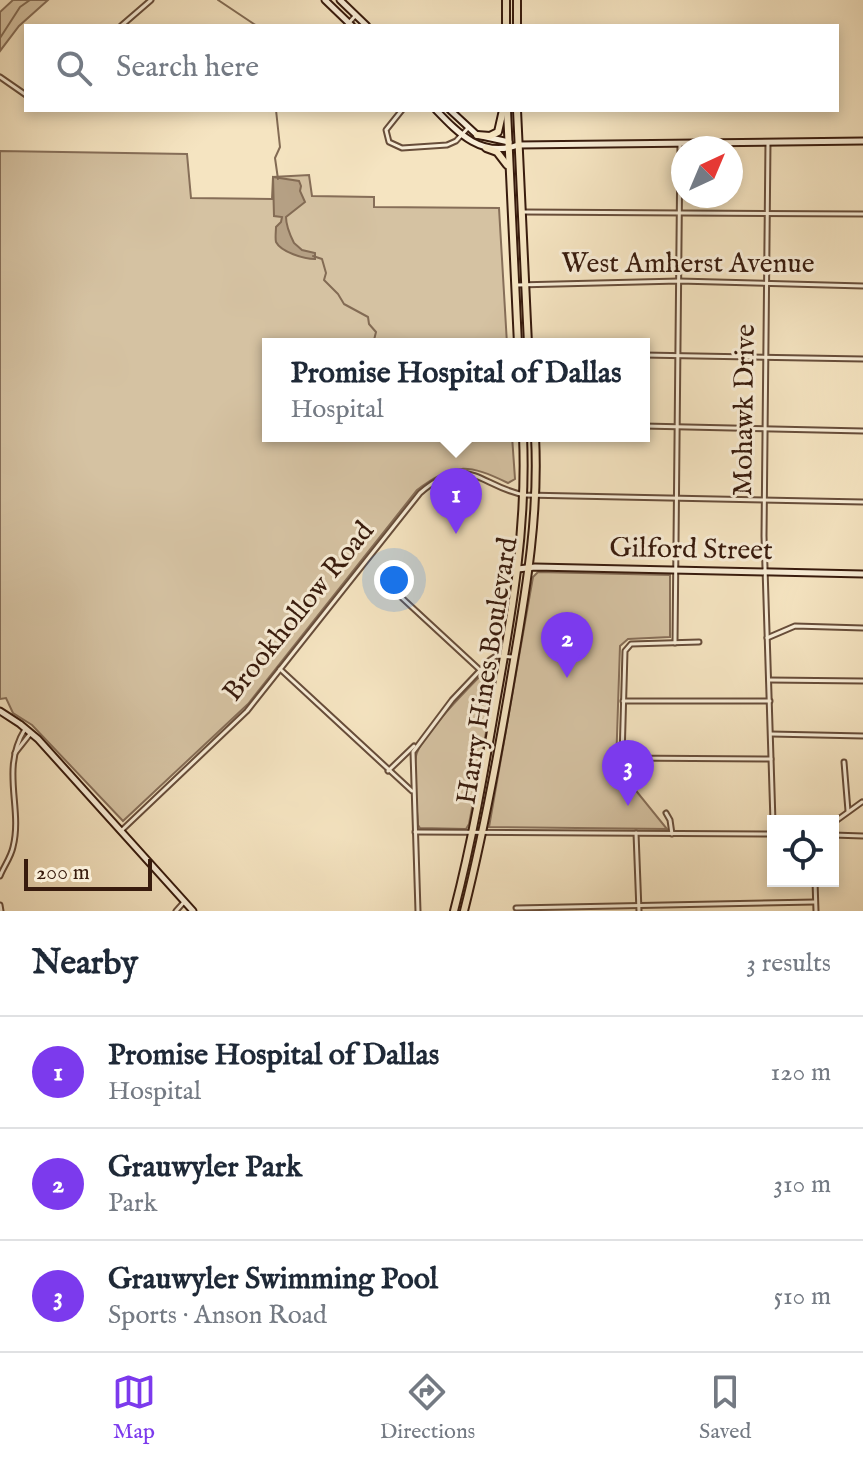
<!DOCTYPE html>
<meta charset="utf-8">
<style>
body{margin:0;font-family:"IM FELL English",serif;background:#f6f6f7;color:#1f2937}
.controls{position:absolute;right:24px;bottom:24px;display:grid;overflow:hidden;border-radius:0px;box-shadow:0 4px 12px #0003}
.controls button{width:72px;height:72px;display:grid;place-items:center;padding:0;border:0;border-bottom:2px solid #e0e1e3;background:#fff;color:#1f2937;font:40px sans-serif}
.compass{position:absolute;left:671px;top:136px;width:72px;height:72px;border-radius:50%;background:#fff;box-shadow:0 4px 12px #0003;rotate:44deg}
.scale{position:absolute;left:24px;bottom:20px;width:128px;box-sizing:border-box;padding-left:8px;border:4px solid #381b0d;border-top:0;font-size:22px;line-height:28px;white-space:nowrap;color:#381b0d;-webkit-text-stroke:6px #f8edd7;paint-order:stroke}
.you{position:absolute;left:394px;top:580px;width:28px;height:28px;margin:-20px;border:6px solid #fff;border-radius:50%;background:#1a73e8;box-shadow:0 0 0 12px #1a73e833}
.badge{display:grid;place-items:center;width:52px;height:52px;border-radius:50%;background:#7c3aed;color:#fff;font-size:26px;font-weight:700}
.pin{position:absolute;translate:-50% -66px;filter:drop-shadow(0 2px 4px #0008)}
.pin::after{content:'';position:absolute;top:42px;width:28px;height:24px;background:inherit;clip-path:polygon(0 0,100% 0,50% 100%)}
.popup{position:absolute;left:262px;top:338px;width:388px;height:104px;box-sizing:border-box;display:grid;place-content:center;border-radius:0px;background:#fff;filter:drop-shadow(0 2px 6px #0005);font-size:26px;white-space:nowrap;color:#747a83}
.popup b{font-size:30px;color:#1f2937}
.popup::after{content:'';position:absolute;left:50%;top:100%;margin-left:-16px;border:16px solid transparent;border-top-color:#fff}
.list{margin:0;padding:0;list-style:none}
h2{display:flex;justify-content:space-between;align-items:center;height:104px;margin:0;padding:0 32px;font-size:34px}
h2 small{font-size:26px;font-weight:400;color:#747a83}
.list li{display:grid;grid-template-columns:52px 1fr auto;gap:24px;align-items:center;box-sizing:border-box;height:112px;padding:0 32px;border-top:2px solid #e0e1e3}
.list b{display:block;font-size:30px;white-space:nowrap}
.list p{margin:0;font-size:26px;white-space:nowrap;color:#747a83}
.list em{font-size:26px;font-style:normal;color:#747a83}
.icon{flex:none;width:44px;height:44px;fill:none;stroke:currentColor;stroke-width:2;stroke-linecap:round;stroke-linejoin:round}
.map{position:relative;flex:none;width:863px;height:911px;overflow:hidden}
.search{position:absolute;background:#fff;box-shadow:0 4px 12px #0003;left:24px;right:24px;top:24px;height:88px;display:flex;align-items:center;gap:20px;box-sizing:border-box;padding:0 28px;border-radius:0px;color:#747a83;font-size:30px}
.sheet{height:440px;background:#fff}
nav{display:flex;justify-content:space-around;align-items:center;box-sizing:border-box;height:112px;border-top:2px solid #e0e1e3;background:#fff;font-size:22px;color:#747a83}
nav a{display:grid;justify-items:center;gap:4px}
nav .on{color:#7c3aed}
.map>svg:first-child{display:block}
.green{fill:#d5c2a2;stroke:#866e58;stroke-width:2}
.water{fill:#b5a084;stroke:#836b54;stroke-width:2}
.lines{fill:none;stroke-linecap:round;stroke-linejoin:round}
.stream{stroke:#836b54;stroke-width:2}
.street-casing{stroke:#674d3a;stroke-width:7}
.secondary-casing{stroke:#381b0d;stroke-width:9}
.primary-casing{stroke:#381b0d;stroke-width:10}
.street{stroke:#f8edd7;stroke-width:3}
.secondary{stroke:#f8edd7;stroke-width:5}
.primary{stroke:#f5e4c1;stroke-width:6}
.labels{text-anchor:middle;dominant-baseline:central;stroke-width:6;stroke-linejoin:round;paint-order:stroke}
.street-label{font-size:28px;fill:#381b0d;stroke:#f8edd7}
</style>
<div class="map">
<svg width="863" height="911" viewBox="0 0 863 911">
<rect width="100%" height="100%" fill="#f5e4c1"/>
<filter id="stains"><feTurbulence type="fractalNoise" baseFrequency=".0025" numOctaves="4"/><feColorMatrix values="0 0 0 0 .2 0 0 0 0 .09 0 0 0 0 .02 0 0 0 .5 -.17"/></filter>
<radialGradient id="worn" r=".72"><stop offset=".6" stop-color="#630" stop-opacity="0"/><stop offset="1" stop-color="#630" stop-opacity=".3"/></radialGradient>
<g class="green">
<path d="M13,0H48L19,26L0,51V12Z"/>
<path d="M0,151L187,154L191,198L272,199L273,177L309,175L312,196L374,197V207L499,208L507,344H268V436H512L515,479L508,483C469,464 453,462 417,490L248,704L123,821L32,725L13,713L6,698L0,699Z"/>
<path d="M538,572L670,575V637L628,639L620,646L616,766L667,829L489,827L533,577Z"/>
<path d="M491,665H495L498,668L469,824L466,829L420,828L418,825C417,804 412,778 416,756C420,736 474,682 491,665Z"/>
</g>
<path class="water" d="M273,177L299,181L301,186L300,191L305,202L286,217C286,225 290,235 294,243L302,250L315,253V259C304,259 281,252 276,242C275,238 276,231 276,227L281,222L282,217L274,216Z"/>
<g class="lines">
<g class="stream">
<path d="M218,0L257,26"/>
<path d="M0,38L20,7L30,0"/>
<path d="M276,110L280,147L275,158L278,179"/>
<path d="M313,256L322,259L326,273L324,280L338,294L344,304L368,317L369,324L376,332L373,344"/>
</g>
<defs>
<g id="street">
<path d="M121,26L151,0"/>
<path d="M346,26L356,15"/>
<path d="M0,77L26,95"/>
<path d="M402,110L386,130L389,142L402,148L447,145L456,141L468,128"/>
<path d="M768,142L764,536L773,822"/>
<path d="M524,212L863,214"/>
<path d="M517,285L679,281L863,286"/>
<path d="M644,355L863,359"/>
<path d="M644,426L863,431"/>
<path d="M401,597L480,670"/>
<path d="M767,638L795,626L863,628"/>
<path d="M699,642L631,644L625,651L622,758L771,759"/>
<path d="M675,643L680,143"/>
<path d="M280,669L412,791"/>
<path d="M769,680L863,681"/>
<path d="M623,701H770"/>
<path d="M771,734L863,736"/>
<path d="M15,753L30,734"/>
<path d="M844,762L848,811"/>
<path d="M388,771L414,746"/>
<path d="M666,813L670,820L672,834"/>
<path d="M833,823L862,802"/>
<path d="M122,830L247,711L420,493C469,451 479,487 525,495L863,502"/>
<path d="M415,832L773,834"/>
<path d="M636,833L639,911"/>
<path d="M833,835L863,836"/>
<path d="M0,876C4,866 11,857 13,847C23,807 0,770 25,729"/>
<path d="M815,881L816,911"/>
<path d="M0,905L1,911"/>
<path d="M516,908L815,902"/>
<path d="M176,911L184,902"/>
<path d="M418,911L413,752L452,700L490,660L496,656L513,657"/>
</g>
<g id="secondary">
<path d="M325,0L352,26"/>
<path d="M340,0L367,26"/>
<path d="M436,110C459,134 482,158 518,145L863,141"/>
<path d="M450,110L477,135L509,142"/>
<path d="M518,569L535,567L863,574"/>
<path d="M0,711L20,724L38,739L193,911"/>
</g>
<g id="primary">
<path d="M506,0V26"/>
<path d="M517,0V26"/>
<path d="M507,110L518,344"/>
<path d="M517,110L528,344"/>
<path d="M477,135L490,136L498,132L503,110"/>
<path d="M486,148L497,152L507,165"/>
<path d="M454,911C472,842 484,772 496,702C512,613 527,527 523,436"/>
<path d="M464,911C485,828 500,744 514,660C527,585 539,512 535,436"/>
</g>
</defs>
<use href="#street" class="street-casing"/>
<use href="#secondary" class="secondary-casing"/>
<use href="#primary" class="primary-casing"/>
<use href="#street" class="street"/>
<use href="#secondary" class="secondary"/>
<use href="#primary" class="primary"/>
</g>
<g class="labels">
<g class="street-label">
<text x="688" y="264">West Amherst Avenue</text>
<text transform="translate(745 410) rotate(-89)">Mohawk Drive</text>
<text transform="translate(691 550) rotate(1)">Gilford Street</text>
<text transform="translate(299 612) rotate(-51)">Brookhollow Road</text>
<text transform="translate(488 671) rotate(-81)">Harry Hines Boulevard</text>
</g>
</g>
<rect width="100%" height="100%" filter="url(#stains)"/>
<rect width="100%" height="100%" fill="url(#worn)"/>
</svg>
<div class="controls">
<button><svg class="icon" aria-label="locate" viewBox="0 0 24 24"><circle cx="12" cy="12" r="6"/><path d="M12 2v4M12 18v4M2 12h4M18 12h4"/></svg></button>
</div>
<svg class="compass" viewBox="-18 -18 36 36"><path d="M0-13l5 13h-10z" fill="#e53935"/><path d="M0 13l5-13h-10z" fill="#747a83"/></svg>
<div class="scale">200 m</div>
<div class="you"></div>
<div class="pin badge" style="left:456px;top:534px">1</div>
<div class="popup"><b>Promise Hospital of Dallas</b>Hospital</div>
<div class="pin badge" style="left:567px;top:678px">2</div>
<div class="pin badge" style="left:628px;top:806px">3</div>
<div class="search"><svg class="icon" aria-label="search" viewBox="0 0 24 24"><circle cx="10" cy="10" r="6"/><path d="M15 15l6 6"/></svg>Search here</div>
</div>
<section class="sheet">
<h2>Nearby<small>3 results</small></h2>
<ul class="list">
<li><span class="badge">1</span><div><b>Promise Hospital of Dallas</b><p>Hospital</p></div><em>120 m</em></li>
<li><span class="badge">2</span><div><b>Grauwyler Park</b><p>Park</p></div><em>310 m</em></li>
<li><span class="badge">3</span><div><b>Grauwyler Swimming Pool</b><p>Sports · Anson Road</p></div><em>510 m</em></li>
</ul>
</section>
<nav>
<a class="on"><svg class="icon" aria-label="map" viewBox="0 0 24 24"><path d="M3 6l6-2 6 2 6-2v14l-6 2-6-2-6 2zM9 4v14M15 6v14"/></svg>Map</a>
<a><svg class="icon" aria-label="directions" viewBox="0 0 24 24"><path d="M12 3l9 9-9 9-9-9zM9 14v-3h6M13 9l2 2-2 2"/></svg>Directions</a>
<a><svg class="icon" aria-label="saved" viewBox="0 0 24 24"><path d="M7 4h10v16l-5-4-5 4z"/></svg>Saved</a>
</nav>
